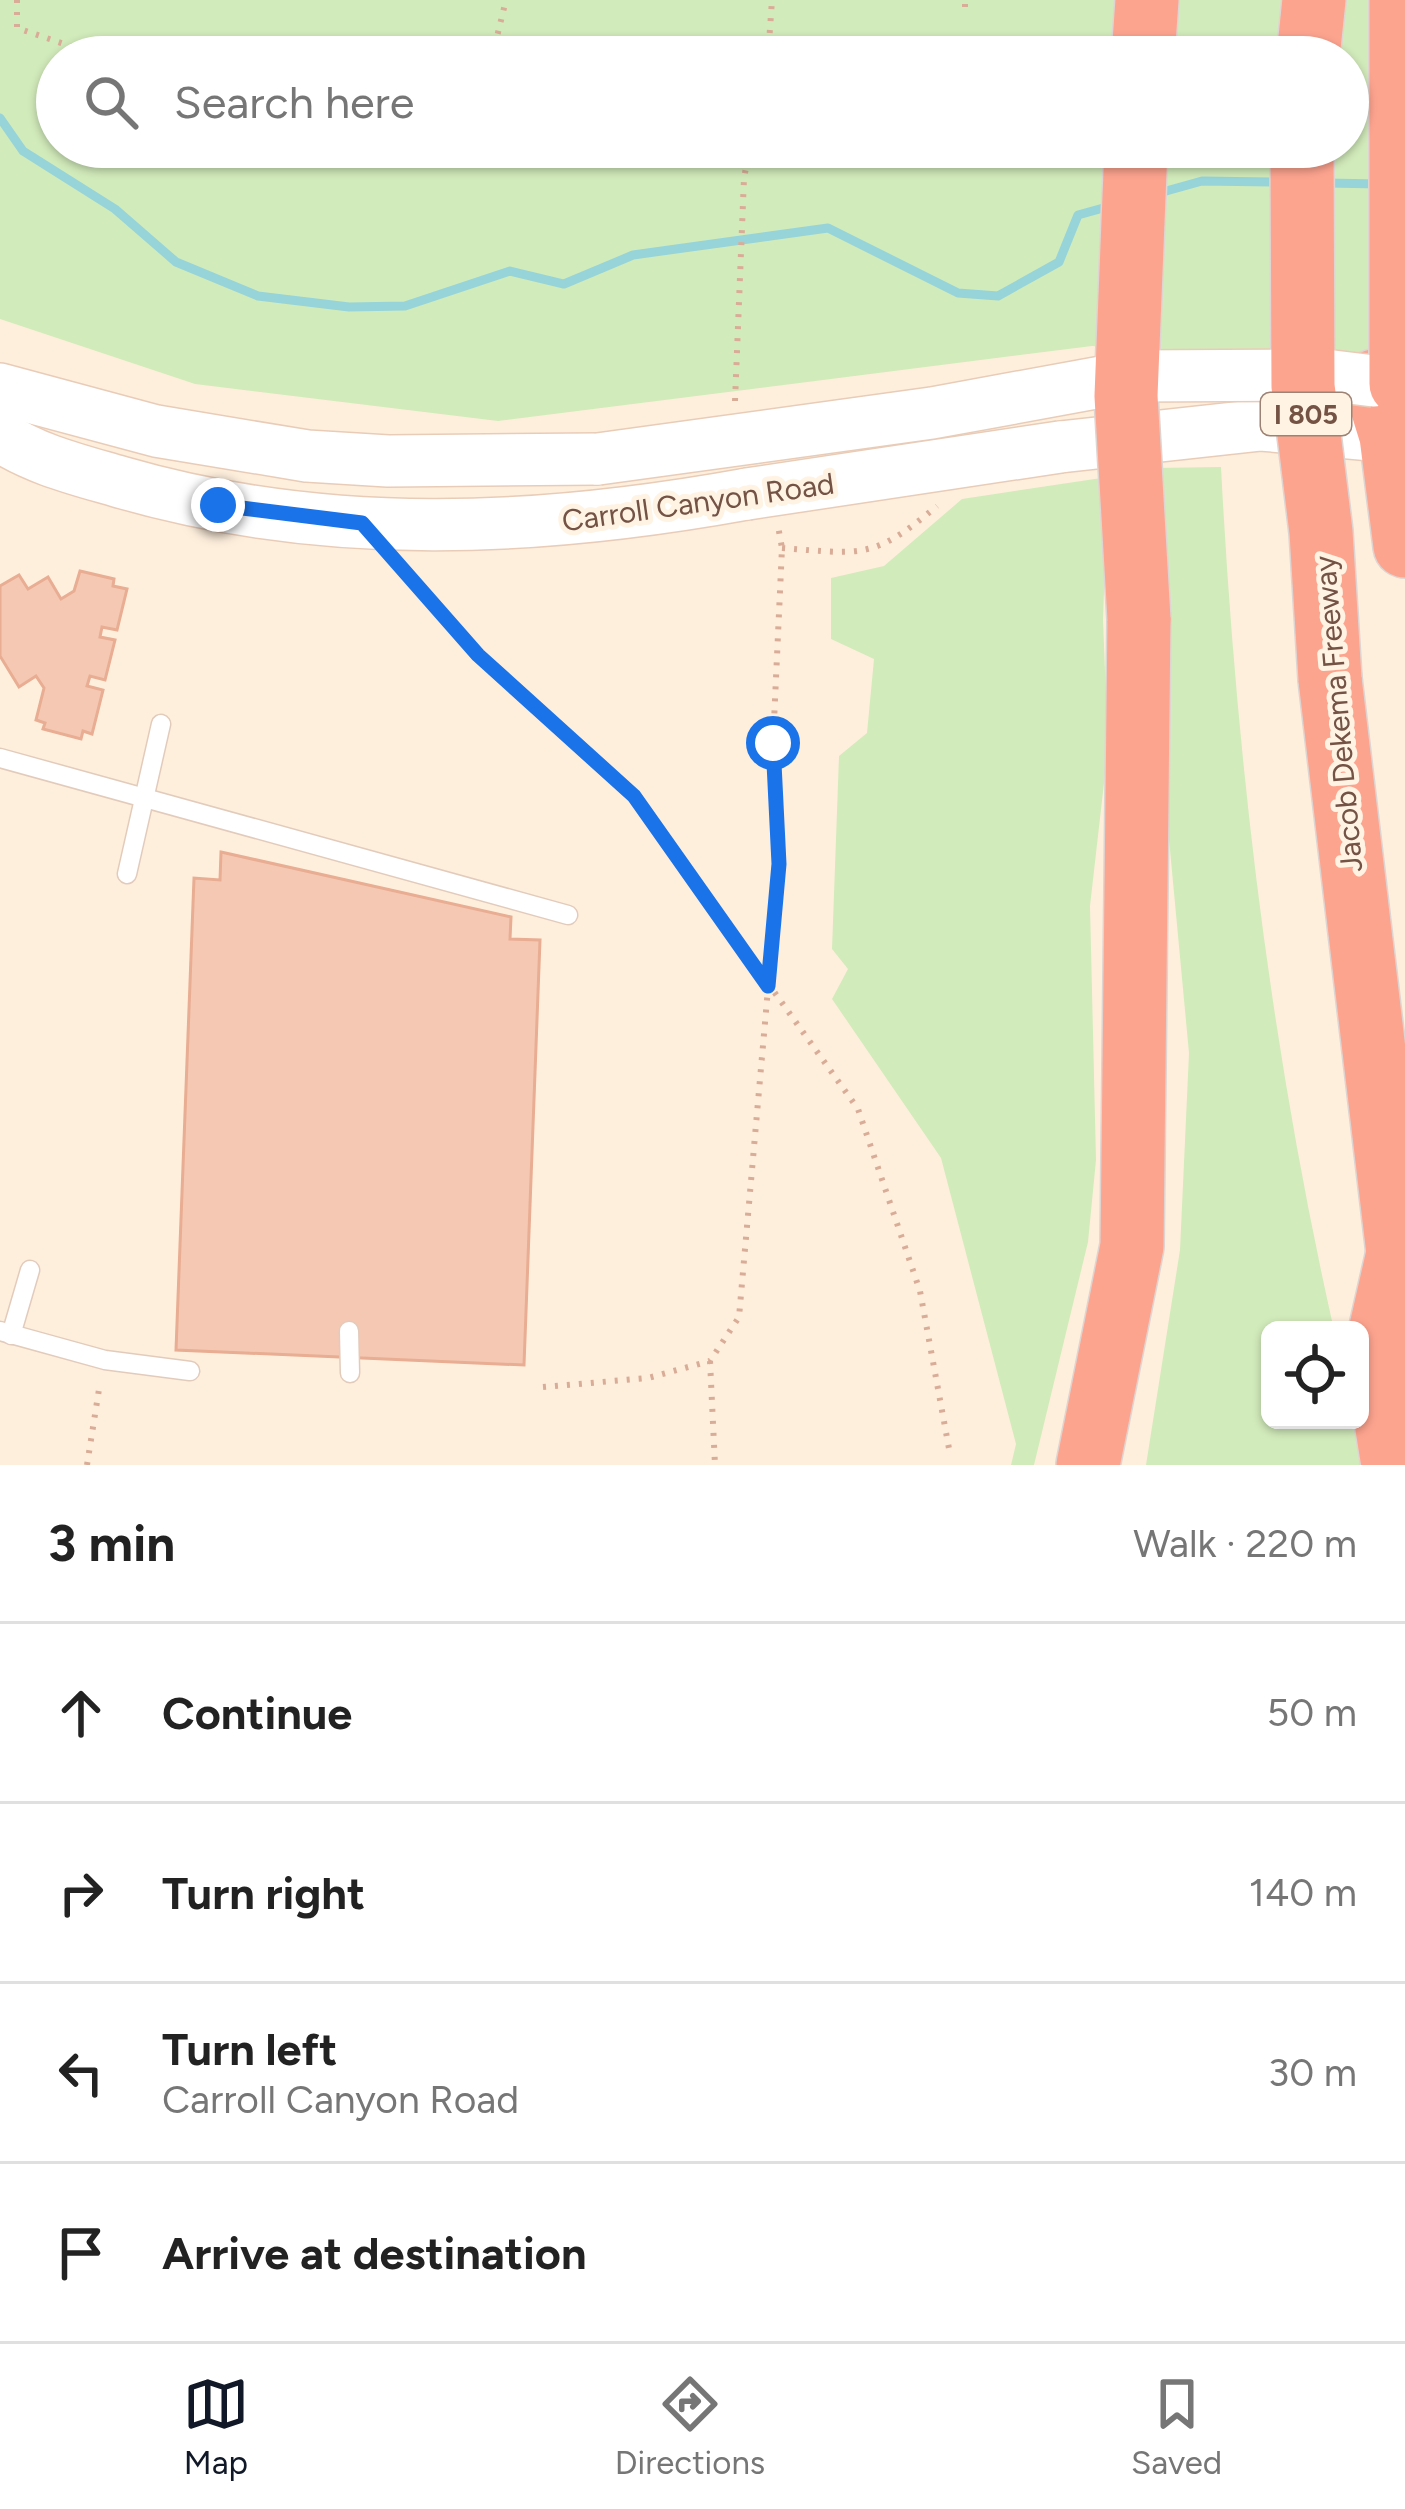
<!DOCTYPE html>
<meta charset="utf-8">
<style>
body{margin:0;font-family:Figtree,sans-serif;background:#f6f6f6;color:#222}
.controls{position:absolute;right:36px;bottom:36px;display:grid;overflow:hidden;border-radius:18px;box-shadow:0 3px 9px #0004}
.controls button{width:108px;height:108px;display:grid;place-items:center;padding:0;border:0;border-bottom:3px solid #e0e0e0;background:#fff;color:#222;font:60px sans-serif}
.stop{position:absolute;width:36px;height:36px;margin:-27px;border:9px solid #1a73e8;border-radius:50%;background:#fff}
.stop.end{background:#1a73e8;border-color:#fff;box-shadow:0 3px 12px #0008}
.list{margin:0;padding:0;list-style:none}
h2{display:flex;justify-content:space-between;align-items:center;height:156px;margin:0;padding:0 48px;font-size:51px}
h2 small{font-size:39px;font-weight:400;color:#767676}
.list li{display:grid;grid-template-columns:78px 1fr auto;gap:36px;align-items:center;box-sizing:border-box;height:180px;padding:0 48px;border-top:3px solid #e0e0e0}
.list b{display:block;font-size:45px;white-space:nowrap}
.list p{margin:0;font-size:39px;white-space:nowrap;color:#767676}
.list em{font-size:39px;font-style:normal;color:#767676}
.icon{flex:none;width:66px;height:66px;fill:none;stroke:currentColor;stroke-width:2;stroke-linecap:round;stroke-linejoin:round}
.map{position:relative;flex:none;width:1405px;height:1465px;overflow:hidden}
.search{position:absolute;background:#fff;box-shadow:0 3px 9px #0004;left:36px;right:36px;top:36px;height:132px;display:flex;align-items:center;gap:30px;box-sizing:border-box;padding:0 42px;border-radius:66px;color:#767676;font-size:45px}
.sheet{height:876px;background:#fff}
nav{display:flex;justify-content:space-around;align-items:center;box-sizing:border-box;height:168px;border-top:3px solid #e0e0e0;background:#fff;font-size:33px;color:#767676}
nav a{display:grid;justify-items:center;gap:6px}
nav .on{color:#111827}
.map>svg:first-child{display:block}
.green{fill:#d2ebbb;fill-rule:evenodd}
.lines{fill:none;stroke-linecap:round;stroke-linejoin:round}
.stream{stroke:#96d4da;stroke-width:9}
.building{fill:#f5c8b3;stroke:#e8ad92;stroke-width:3}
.lane-casing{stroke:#e3cbbc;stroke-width:21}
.secondary-casing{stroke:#e9ccb8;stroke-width:54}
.highway-casing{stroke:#ded5d2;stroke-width:66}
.path{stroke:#d9ac97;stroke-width:6;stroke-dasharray:3 9;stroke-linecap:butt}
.lane{stroke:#fff;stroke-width:18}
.secondary{stroke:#fff;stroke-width:51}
.highway{stroke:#fda48f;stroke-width:63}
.secondary-bridge-casing{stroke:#e9ccb8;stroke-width:54;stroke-linecap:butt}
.highway-bridge-casing{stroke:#ded5d2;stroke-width:66;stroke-linecap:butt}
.secondary-bridge{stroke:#fff;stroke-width:51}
.highway-bridge{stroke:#fda48f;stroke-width:63}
.route{stroke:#1a73e8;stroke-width:15}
.labels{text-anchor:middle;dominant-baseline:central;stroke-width:10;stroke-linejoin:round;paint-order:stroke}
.shield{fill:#fff3e4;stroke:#9e8274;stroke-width:3}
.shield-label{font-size:27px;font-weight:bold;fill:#745244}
.street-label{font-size:30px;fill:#745244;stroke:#fff3e4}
</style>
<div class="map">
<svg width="1405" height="1465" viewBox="0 0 1405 1465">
<rect width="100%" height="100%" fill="#feefdd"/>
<g class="green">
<path d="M0,0H1405V371L1092,346L498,421L195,384L0,319ZM57,57H1348V147H57Z"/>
<path d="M1221,467C1236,757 1270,1046 1334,1330H1270V1420H1354L1364,1465H1146L1180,1250L1189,1053L1160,743L1154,468Z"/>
<path d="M1108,477L1103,620L1108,748L1090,906L1096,1160L1088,1242L1034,1465H1011L1016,1444L941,1158L832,999L848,969L832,949L839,756L867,733L874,659L831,639V578L884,566L962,499Z"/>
</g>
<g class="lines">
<g class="stream">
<path d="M0,118L23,151L115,209L176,262L258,296L349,307L405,306L510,271L564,284L633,255L828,228L958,293L998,296L1059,262L1078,215L1114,205"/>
<path d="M1326,183L1381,184"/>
<path d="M1159,193L1202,181L1279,182"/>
</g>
</g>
<g class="building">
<path d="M80,571L114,579L113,586L127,589L117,630L102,627L100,637L115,640L105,680L90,676L87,686L103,690L92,734L83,731L81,739L43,729L45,723L36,720L44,688L36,676L19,687L0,656V586L19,575L28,589L48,577L61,599L74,591Z"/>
<path d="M221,852L511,917L510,939L540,940L524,1365L176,1350L194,878L220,880Z"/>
</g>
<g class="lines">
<defs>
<g id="lane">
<path d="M0,758L568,915"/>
<path d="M127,874L161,724"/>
<path d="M0,1331L105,1360L190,1371"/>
<path d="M349,1331L350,1373"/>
<path d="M11,1335L30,1270"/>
</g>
<g id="secondary">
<path d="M0,389L156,431L307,456L388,461L598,459"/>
<path d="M0,436C36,460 79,470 120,482C327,542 537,532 747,494"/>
<path d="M1060,447L1261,425L1405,438"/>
</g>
<g id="highway">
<path d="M1143,57L1147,0"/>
<path d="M1308,57L1314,0"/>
<path d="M1374,381L1391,436L1405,546"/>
<path d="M1330,679L1398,1253L1405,1278"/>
<path d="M1088,1465L1132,1246L1139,619"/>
<path d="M1393,1465L1375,1354L1398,1253"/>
</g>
</defs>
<use href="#lane" class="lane-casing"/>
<use href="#secondary" class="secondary-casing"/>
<use href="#highway" class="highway-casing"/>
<g class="path">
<path d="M17,0V28L79,49L85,57"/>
<path d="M965,7V0"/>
<path d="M492,57L506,0"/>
<path d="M768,57L772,0"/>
<path d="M735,401L744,178L750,147"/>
<path d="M782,548C862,554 873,560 937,506"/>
<path d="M396,562L477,655L634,796L858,1109L920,1291L950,1454"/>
<path d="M710,1361L715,1465"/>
<path d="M543,1387L648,1378L710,1361L739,1317L779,864L773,743L782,548L778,526"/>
<path d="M87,1465L100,1383"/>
</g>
<use href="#lane" class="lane"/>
<use href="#secondary" class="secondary"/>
<use href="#highway" class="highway"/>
<defs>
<g id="secondary-bridge">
<path d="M598,459L932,413L1134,376L1325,375L1374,381"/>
<path d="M747,494L1060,447"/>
</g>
<g id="highway-bridge">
<path d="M1401,0V384"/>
<path d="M1136,147L1126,396L1139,619"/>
<path d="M1302,147L1303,386L1321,532L1330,679"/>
</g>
</defs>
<use href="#secondary-bridge" class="secondary-bridge-casing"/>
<use href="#highway-bridge" class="highway-bridge-casing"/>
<use href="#secondary-bridge" class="secondary-bridge"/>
<use href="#highway-bridge" class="highway-bridge"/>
</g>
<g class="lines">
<path class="route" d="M218,505L362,523L478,655L634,796L768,986L779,864L773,743"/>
</g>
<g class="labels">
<rect class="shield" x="1261" y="393" width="90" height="42" rx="9"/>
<g class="shield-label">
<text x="1306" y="414">I 805</text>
</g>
<g class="street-label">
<text transform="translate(698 502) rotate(-8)">Carroll Canyon Road</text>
<text transform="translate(1338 714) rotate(-95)">Jacob Dekema Freeway</text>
</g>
</g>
</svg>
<div class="controls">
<button><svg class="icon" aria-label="locate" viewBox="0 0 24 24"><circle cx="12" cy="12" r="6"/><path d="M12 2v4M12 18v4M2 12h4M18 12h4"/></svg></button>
</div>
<div class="stop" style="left:773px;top:743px"></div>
<div class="stop end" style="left:218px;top:505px"></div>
<div class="search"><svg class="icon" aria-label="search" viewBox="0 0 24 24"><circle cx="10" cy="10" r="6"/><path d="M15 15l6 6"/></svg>Search here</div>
</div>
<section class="sheet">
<h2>3 min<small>Walk · 220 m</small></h2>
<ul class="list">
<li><svg class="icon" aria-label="ahead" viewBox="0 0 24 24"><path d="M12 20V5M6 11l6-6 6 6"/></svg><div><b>Continue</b></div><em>50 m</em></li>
<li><svg class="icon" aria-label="right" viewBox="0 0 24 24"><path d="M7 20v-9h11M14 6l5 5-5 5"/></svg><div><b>Turn right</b></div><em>140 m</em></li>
<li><svg class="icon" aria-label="left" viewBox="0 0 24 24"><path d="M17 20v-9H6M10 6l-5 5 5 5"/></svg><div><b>Turn left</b><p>Carroll Canyon Road</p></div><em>30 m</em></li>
<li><svg class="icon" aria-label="arrive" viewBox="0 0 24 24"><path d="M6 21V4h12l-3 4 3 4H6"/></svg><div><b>Arrive at destination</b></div></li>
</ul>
</section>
<nav>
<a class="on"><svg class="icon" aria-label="map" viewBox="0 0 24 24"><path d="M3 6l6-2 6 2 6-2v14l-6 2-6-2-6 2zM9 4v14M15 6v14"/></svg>Map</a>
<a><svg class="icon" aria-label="directions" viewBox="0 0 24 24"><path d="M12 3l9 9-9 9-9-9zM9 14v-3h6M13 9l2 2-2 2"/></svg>Directions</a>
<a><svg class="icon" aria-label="saved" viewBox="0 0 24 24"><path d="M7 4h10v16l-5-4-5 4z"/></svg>Saved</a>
</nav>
